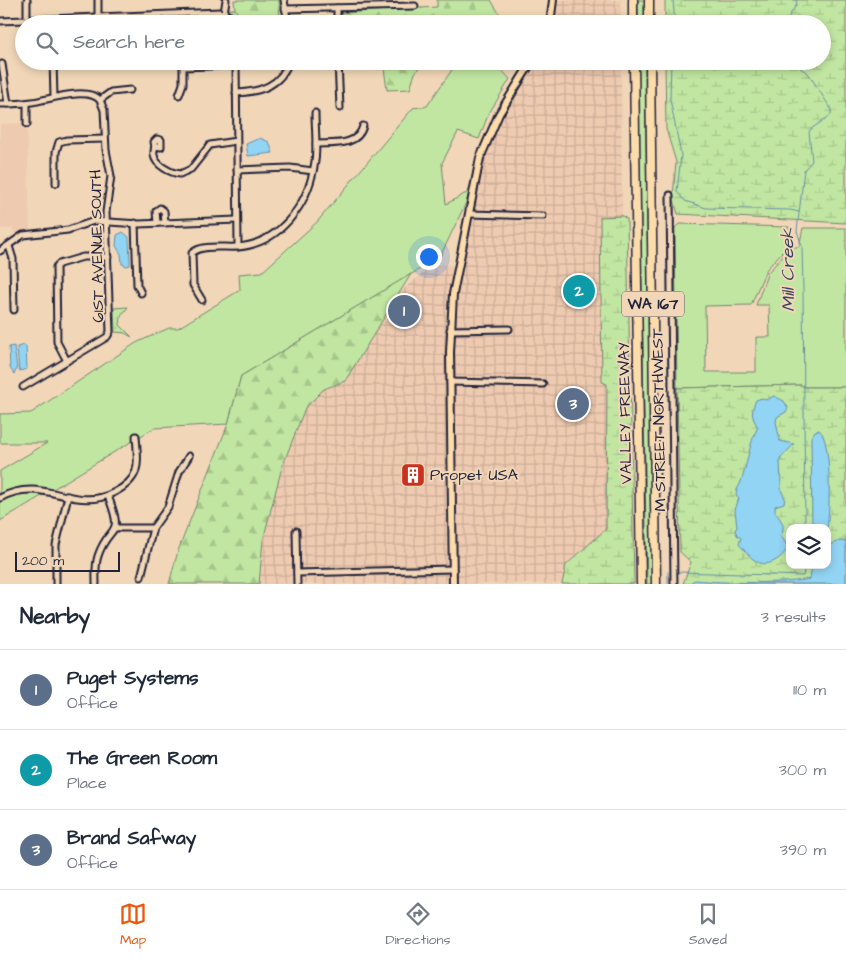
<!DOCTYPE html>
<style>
body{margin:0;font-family:"Architects Daughter",sans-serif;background:#f6f6f7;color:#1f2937}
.controls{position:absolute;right:15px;bottom:15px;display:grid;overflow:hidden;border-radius:10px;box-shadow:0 2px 8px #0003}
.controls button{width:45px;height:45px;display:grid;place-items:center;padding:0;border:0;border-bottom:1px solid #e0e1e3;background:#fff;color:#1f2937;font:25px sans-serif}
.scale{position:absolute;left:15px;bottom:12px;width:105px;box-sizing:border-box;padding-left:5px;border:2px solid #22223b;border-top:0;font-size:14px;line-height:18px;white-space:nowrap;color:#22223b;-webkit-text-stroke:4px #f1d7b8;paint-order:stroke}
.you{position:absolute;left:428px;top:256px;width:18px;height:18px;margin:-12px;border:4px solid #fff;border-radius:50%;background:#1a73e8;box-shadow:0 0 0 8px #1a73e833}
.badge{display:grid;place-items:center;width:32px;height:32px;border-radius:50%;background:#ea580c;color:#fff;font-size:16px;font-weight:700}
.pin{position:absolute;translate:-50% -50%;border:2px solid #fff;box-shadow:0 1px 5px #0006}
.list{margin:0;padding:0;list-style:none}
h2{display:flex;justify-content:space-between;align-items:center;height:65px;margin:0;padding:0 20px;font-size:21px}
h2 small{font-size:16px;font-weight:400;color:#747a83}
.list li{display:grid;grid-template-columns:32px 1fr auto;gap:15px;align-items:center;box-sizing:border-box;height:80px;padding:0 20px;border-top:1px solid #e0e1e3}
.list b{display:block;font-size:19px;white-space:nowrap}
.list p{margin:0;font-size:16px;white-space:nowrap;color:#747a83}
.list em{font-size:16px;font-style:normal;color:#747a83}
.icon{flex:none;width:28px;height:28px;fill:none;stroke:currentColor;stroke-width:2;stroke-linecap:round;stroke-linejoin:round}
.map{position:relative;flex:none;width:846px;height:584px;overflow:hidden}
.search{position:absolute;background:#fff;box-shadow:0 2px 8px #0003;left:15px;right:15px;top:15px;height:55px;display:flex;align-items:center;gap:12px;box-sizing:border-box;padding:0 18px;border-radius:28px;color:#747a83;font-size:19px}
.sheet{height:305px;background:#fff}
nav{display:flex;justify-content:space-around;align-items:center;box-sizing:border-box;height:70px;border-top:1px solid #e0e1e3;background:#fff;font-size:14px;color:#747a83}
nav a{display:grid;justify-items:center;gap:2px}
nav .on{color:#ea580c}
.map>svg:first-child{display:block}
.built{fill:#eecab0}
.industrial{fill:url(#industrial-grid)}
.grass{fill:#c1e6a1;stroke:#72846e}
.forest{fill:url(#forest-firs);stroke:#72846e}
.wetland{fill:url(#wetland-marsh);stroke:#72846e;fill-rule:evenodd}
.park{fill:url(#park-dots);stroke:#72846e}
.water{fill:#92d4f3;stroke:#658da9}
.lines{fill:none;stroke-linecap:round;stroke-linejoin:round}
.stream{stroke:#658da9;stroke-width:1}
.minor-casing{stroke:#22223b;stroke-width:9}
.major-casing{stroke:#22223b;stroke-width:10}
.highway-casing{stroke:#22223b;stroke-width:11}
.minor{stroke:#f1d7b8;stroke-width:5}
.major{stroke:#fddcac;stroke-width:6}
.highway{stroke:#fddcac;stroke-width:8}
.labels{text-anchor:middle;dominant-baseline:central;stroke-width:4;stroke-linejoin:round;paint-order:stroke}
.shield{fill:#f1d7b8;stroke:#605860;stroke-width:1}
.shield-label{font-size:15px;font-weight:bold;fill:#22223b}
.street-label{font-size:16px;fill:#22223b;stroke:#f1d7b8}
.poi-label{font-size:16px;fill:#22223b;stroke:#f1d7b8;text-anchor:start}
.water-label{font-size:18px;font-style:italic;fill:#384660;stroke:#f1d7b8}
</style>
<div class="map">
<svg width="846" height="584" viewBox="0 0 846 584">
<defs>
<pattern id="industrial-grid" width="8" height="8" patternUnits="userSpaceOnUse" patternTransform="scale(1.25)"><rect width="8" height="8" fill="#eecab0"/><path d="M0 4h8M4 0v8" fill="none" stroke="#ccad98"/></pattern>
<pattern id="forest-firs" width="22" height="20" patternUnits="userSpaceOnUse" patternTransform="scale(1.25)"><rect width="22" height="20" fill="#c1e6a1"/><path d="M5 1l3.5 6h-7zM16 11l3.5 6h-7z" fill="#a6c58c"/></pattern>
<pattern id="wetland-marsh" width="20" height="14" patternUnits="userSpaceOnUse" patternTransform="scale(1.25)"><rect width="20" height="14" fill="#c1e6a1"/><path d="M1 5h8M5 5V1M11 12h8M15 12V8" fill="none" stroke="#a6c58c"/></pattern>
<pattern id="park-dots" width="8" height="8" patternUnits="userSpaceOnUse" patternTransform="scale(1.25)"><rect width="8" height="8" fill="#c1e6a1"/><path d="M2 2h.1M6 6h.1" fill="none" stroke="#a6c58c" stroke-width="1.8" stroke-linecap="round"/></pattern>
</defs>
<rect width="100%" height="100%" fill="#f1d7b8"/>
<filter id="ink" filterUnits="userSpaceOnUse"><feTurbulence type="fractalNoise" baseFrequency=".02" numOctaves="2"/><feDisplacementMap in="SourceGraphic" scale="10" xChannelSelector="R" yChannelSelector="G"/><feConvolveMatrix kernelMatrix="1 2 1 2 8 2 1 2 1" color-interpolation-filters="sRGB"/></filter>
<g filter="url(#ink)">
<path class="built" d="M27,123L30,234L16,238L12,228L0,229V124Z"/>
<g class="industrial">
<path d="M558,0H621V24H553Z"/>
<path d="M534,61H621L622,216L601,217L607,383L606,530L566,565L562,584H259L263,540L282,467L305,408L324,389L345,381L381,322L390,320V300L422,274L425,265L461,266L484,154L495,127Z"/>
</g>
<g class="grass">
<rect x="638" y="0" width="7" height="24"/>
<path d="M235,9L245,24H194L193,10Z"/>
<path d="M458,61H493L510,79L488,115L479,139L458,132L442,163L446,204L472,190L440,257L241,376L228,424L154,428L0,521V471L47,443H0V414L31,413L136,343L169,328H178L240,290L239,274L262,272L317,222L413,108L427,106Z"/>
<path d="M638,61H645L652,584H647Z"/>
<path d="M679,224L789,227L790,243L766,270L751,305L705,306L706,372H756V337H770L769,305H756L768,272L792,247H799L803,228H846V387H804L801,385L677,388L675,228Z"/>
</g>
<g class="forest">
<path d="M234,0H279L280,24H245L235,9Z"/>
<path d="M437,0H491L500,15L497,24H342V13L437,7Z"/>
<path d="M383,61H424L415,73L410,89L387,90Z"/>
<path d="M411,274L345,381L324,389L305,408L282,467L263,540L259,584H169L178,551L228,424L241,376Z"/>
</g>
<g class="wetland">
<path d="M665,0H846V223L678,214L673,196L676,162L666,129L665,61H822V24H665Z"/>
<path d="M622,216L627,219L634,584H562L566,565L606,529L607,384L602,382L600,217Z"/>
<path d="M801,385L804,387H846V584H683L691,562L680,552L677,388ZM790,528H827V565H790Z"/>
</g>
<path class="park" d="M128,307L121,316L120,325L132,337L125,333L115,332L114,308Z"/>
<g class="water">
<path d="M260,138L269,142L273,153L248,156L246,144Z"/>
<path d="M123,232L129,237L130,265L127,266L122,264L121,254L116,246L117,235Z"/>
<path d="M24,345L26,346L27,369L19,371L17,347Z"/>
<path d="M14,346L17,369L14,374L10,368L9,347Z"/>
<path d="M774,396L784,401L788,408L786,412L777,417L776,422L780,441L794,444L780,459L781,490L785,498L784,503L775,506V512C782,521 786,526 781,536L788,547C785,553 783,555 778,559C760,571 751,558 739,544L741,538L737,535L735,530L737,527L735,510L739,498L736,495C736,490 738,488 740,484C748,465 748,445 758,427C751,417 751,411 756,400L762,398L766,400Z"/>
<path d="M819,430C832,439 830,511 827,528H812L811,437L815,431Z"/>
<path d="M840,541L846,542V584H688L695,580C721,583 786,584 810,579L812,565H827V546Z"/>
</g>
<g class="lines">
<g class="stream">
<path d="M673,0L675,24"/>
<path d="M790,24L789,16L797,4L796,0"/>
<path d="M671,61L670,99L681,155L677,192L685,201L706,208L790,210L799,212"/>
<path d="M798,61L800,68L808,73L831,109V115L811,129L809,132L812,161L804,170L797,231L802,246L803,289L805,528"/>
<path d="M679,572L803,576L805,565"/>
<path d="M668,584V572"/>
</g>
<defs>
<g id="minor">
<path d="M27,0V20"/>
<path d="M284,0L288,24"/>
<path d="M337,8V24"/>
<path d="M285,9L415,6"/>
<path d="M224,13L226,0"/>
<path d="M98,17V0"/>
<path d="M0,21L220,12L230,16L234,24"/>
<path d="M53,61L54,97"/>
<path d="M236,61L238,247"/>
<path d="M338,61L340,108"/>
<path d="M2,64L8,104"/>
<path d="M236,93C260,92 281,86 289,61"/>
<path d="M179,95L183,84V67L236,65"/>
<path d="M100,100L111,92L130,90"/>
<path d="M27,103V124"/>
<path d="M0,104C11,104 21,104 32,102C48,100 87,86 100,100"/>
<path d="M316,144C332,143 358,147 363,126"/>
<path d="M155,146L161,147V140L157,139L154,142C156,148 153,150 154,155C155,165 171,173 180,174L191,169L210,145L236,141"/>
<path d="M237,170L290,168L313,171"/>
<path d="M56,183V152L59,142L67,140L105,139"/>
<path d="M670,195L674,584"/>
<path d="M469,214L543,216"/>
<path d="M135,223L137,285L141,293"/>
<path d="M157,223L156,211L160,208L164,211L165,223"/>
<path d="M9,246L13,259L14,310"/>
<path d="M0,251L23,235L68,230L94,221L139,224L237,220"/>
<path d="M202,300L193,285L192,253C202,244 224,248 237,247C279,244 307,206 314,167C318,150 315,131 315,113"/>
<path d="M450,330L509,329"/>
<path d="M67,361L57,342L56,267L59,264L83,257H108"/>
<path d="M450,382L543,384"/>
<path d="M23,387L107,337L110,332L106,212L111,176L106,150L104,110L100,100"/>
<path d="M0,498C44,474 74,514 115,492C142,478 138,463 136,436"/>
<path d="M116,528H153"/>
<path d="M296,531L297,584"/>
<path d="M297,573L452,569"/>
<path d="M141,577L153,528L168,507L179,472L189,456"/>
<path d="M56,584V545L68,496"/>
<path d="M96,584C96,575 95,565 98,556C109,523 125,539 108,496"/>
</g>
<g id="major">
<path d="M550,24L553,0"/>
<path d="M453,584L450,352L453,294L480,158L499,114L532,61"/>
</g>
<g id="highway">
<path d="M633,0V24"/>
<path d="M649,0V24"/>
<path d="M634,61L641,584"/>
<path d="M650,61L656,584"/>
</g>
</defs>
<use href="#minor" class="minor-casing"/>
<use href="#major" class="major-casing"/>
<use href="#highway" class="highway-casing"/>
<use href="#minor" class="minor"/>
<use href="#major" class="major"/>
<use href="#highway" class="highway"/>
</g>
</g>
<defs>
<symbol id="building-square" viewBox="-11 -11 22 22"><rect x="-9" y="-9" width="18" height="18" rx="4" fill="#c8321e" stroke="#f1d7b8"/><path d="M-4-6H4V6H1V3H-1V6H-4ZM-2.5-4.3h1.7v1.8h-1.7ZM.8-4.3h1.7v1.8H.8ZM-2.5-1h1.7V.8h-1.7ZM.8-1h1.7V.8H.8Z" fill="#fff"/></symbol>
</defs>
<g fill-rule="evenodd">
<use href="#building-square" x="399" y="461" width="28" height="28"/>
</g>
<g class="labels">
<rect class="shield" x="622" y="291.5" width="62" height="25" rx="4"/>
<g class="shield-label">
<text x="653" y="304">WA 167</text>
</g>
<g class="street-label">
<text transform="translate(97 246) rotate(-91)">61ST AVENUE SOUTH</text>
<text transform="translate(625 413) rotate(-91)">VALLEY FREEWAY</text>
<text transform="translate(659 420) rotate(-91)">M STREET NORTHWEST</text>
</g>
<g class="poi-label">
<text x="430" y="475">Propet USA</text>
</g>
<g class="water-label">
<text transform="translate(788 270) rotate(-91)">Mill Creek</text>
</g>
</g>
</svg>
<div class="controls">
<button><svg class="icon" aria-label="layers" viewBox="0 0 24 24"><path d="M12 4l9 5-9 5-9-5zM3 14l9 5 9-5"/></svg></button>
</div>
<div class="scale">200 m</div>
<div class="you"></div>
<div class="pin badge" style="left:404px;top:311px;background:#5c6f8a">1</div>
<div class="pin badge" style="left:579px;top:291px;background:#0f9aa8">2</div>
<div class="pin badge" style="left:573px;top:404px;background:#5c6f8a">3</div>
<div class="search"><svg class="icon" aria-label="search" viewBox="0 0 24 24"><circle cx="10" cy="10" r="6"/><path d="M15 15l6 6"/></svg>Search here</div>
</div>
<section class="sheet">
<h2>Nearby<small>3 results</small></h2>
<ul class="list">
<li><span class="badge" style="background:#5c6f8a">1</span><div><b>Puget Systems</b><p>Office</p></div><em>110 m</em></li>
<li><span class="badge" style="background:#0f9aa8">2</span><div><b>The Green Room</b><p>Place</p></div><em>300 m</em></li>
<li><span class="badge" style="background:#5c6f8a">3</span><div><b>Brand Safway</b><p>Office</p></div><em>390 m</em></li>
</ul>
</section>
<nav>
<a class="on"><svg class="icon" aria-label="map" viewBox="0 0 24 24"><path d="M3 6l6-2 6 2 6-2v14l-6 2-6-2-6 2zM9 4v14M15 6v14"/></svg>Map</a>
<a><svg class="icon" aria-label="directions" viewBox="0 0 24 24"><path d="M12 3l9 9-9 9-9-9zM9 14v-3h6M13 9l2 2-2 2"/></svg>Directions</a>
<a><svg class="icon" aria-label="saved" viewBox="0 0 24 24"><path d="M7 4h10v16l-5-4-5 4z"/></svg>Saved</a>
</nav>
